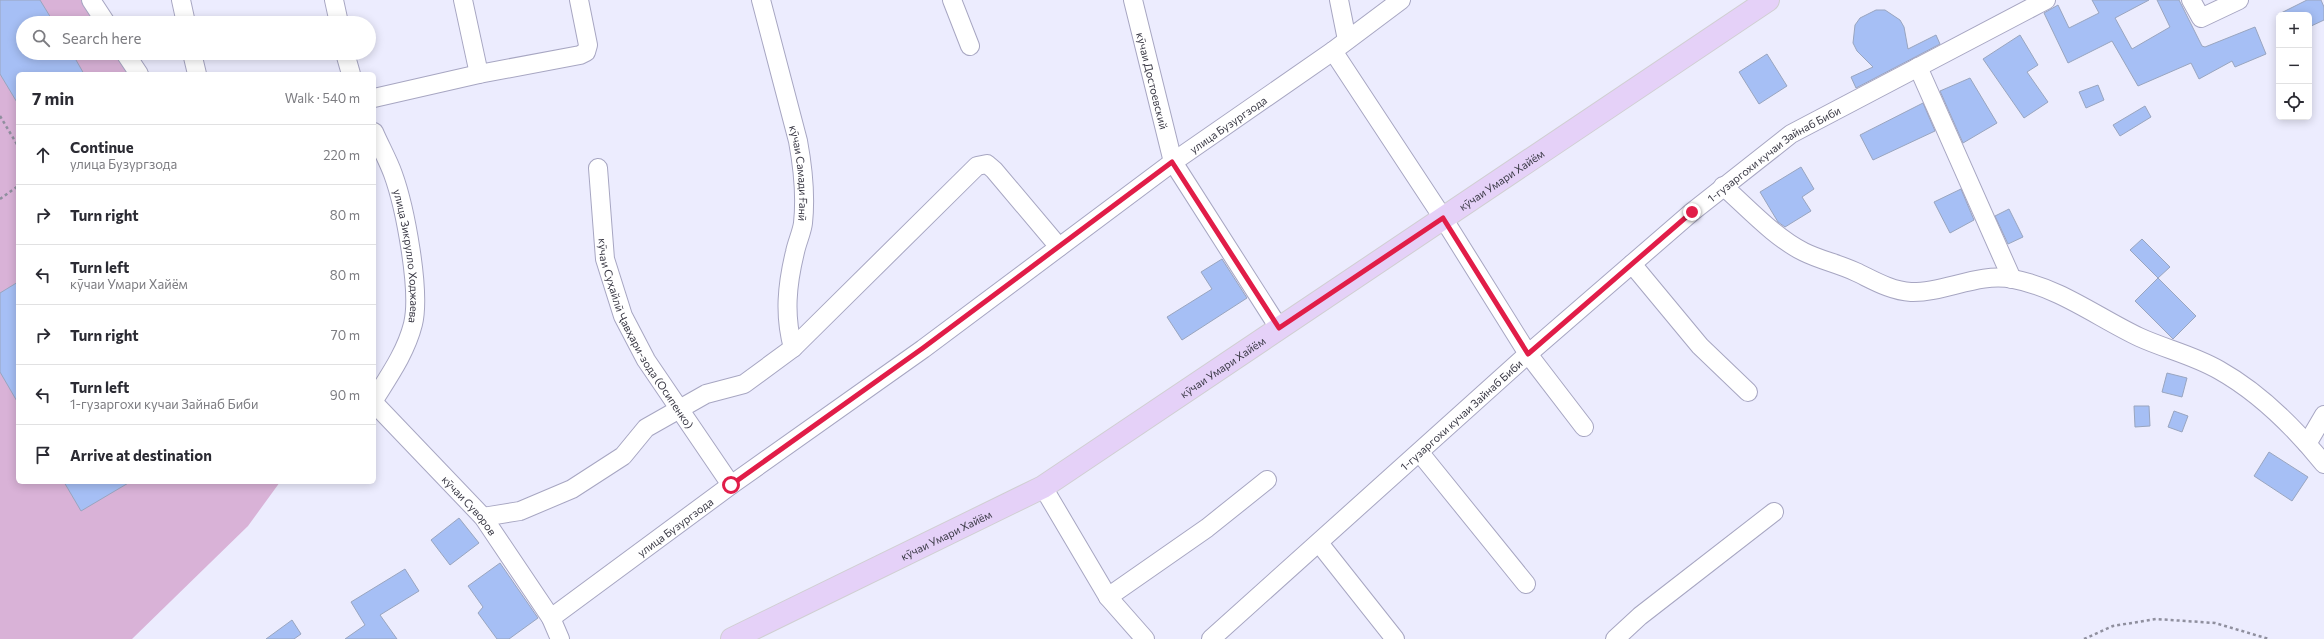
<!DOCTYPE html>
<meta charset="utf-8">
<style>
body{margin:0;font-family:Commissioner,sans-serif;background:#f2f2f3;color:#2b2b33}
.controls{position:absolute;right:12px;top:12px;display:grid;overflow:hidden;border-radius:6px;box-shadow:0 2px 10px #0003}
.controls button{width:36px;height:36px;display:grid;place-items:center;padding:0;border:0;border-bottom:1px solid #e1e1e2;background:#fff;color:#2b2b33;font:20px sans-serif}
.stop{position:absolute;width:12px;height:12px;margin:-9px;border:3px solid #e11d48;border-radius:50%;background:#fff}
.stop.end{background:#e11d48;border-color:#fff;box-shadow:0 1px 4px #0008}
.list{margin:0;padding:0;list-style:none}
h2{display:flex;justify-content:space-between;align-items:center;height:52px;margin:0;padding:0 16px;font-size:17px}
h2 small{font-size:13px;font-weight:400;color:#7c7c81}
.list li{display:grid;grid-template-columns:26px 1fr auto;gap:12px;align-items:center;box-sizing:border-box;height:60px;padding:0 16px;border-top:1px solid #e1e1e2}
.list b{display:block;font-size:15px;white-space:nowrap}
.list p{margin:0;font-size:13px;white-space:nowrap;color:#7c7c81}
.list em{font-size:13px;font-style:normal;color:#7c7c81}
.icon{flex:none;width:22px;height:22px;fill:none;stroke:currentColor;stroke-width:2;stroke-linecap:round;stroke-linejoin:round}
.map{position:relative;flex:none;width:2324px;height:639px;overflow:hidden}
.search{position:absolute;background:#fff;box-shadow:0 2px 10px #0003;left:16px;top:16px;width:360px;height:44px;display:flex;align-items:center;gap:10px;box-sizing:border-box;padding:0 14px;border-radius:22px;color:#7c7c81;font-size:15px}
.panel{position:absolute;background:#fff;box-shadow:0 2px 10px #0003;left:16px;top:72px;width:360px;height:412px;border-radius:6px}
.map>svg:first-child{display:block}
.green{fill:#d9b2d7}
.building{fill:#a6bff5;stroke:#99a5bf}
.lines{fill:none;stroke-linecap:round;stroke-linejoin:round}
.minor-casing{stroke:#a7a6c2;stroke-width:20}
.major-casing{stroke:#d0cfd2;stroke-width:24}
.path{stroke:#8f8f9e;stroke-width:2.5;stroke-dasharray:3 3;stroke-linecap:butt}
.minor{stroke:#fff;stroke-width:18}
.major{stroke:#e5d1f8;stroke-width:22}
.route{stroke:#e11d48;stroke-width:5}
.labels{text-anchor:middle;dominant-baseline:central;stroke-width:3;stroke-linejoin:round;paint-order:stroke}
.street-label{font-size:11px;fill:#3a3945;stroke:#fff}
</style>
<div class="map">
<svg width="2324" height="639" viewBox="0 0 2324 639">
<rect width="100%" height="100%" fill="#ececfe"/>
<path class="green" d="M0,0H82L97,23H23V53H117L131,74H18V482H280L248,526L132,639H0Z"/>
<g class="building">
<path d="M0,0H40L54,23H23V53H72L84,74H18V104L0,74Z"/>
<path d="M2092,0H2149L2115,18L2132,49L2170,27L2157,0H2179L2202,46L2205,47L2255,27L2266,54L2235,67L2232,61L2199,79L2191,63L2138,86L2112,41L2068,63L2044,13L2058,5L2069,28L2099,13Z"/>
<path d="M2307,0H2321L2324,7V20L2309,27V15H2277Z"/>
<path d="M1876,10H1885L1900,20L1904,27L1908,49L1936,35L1940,44L1856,88L1851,77L1873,67L1857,51L1853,43L1855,25L1860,18Z"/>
<path d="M2020,35L2038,65L2027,72L2048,102L2024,118L1983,59Z"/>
<path d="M1767,54L1787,86L1759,104L1739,72Z"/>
<path d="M1970,78L1997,123L1963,143L1940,91Z"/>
<path d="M2098,85L2104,100L2086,108L2079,92Z"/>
<path d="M1923,103L1935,131L1873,160L1860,135Z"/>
<path d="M2145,106L2151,117L2120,136L2113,125Z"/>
<path d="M1801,167L1814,189L1802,197L1811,211L1785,227L1778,222L1760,192Z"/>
<path d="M1961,189L1974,220L1950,233L1934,202Z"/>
<path d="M2009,209L2023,237L2008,244L1995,216Z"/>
<path d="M2142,239L2170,267L2158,278L2130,250Z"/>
<path d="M1222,259L1247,298L1182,340L1167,317L1212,289L1201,272Z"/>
<path d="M2158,278L2196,316L2173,339L2135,301Z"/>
<path d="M18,282V403L0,372V293Z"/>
<path d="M2167,373L2187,378L2182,397L2162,392Z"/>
<path d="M2134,406H2149L2150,426L2135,427Z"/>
<path d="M2174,411L2188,416L2182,432L2168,427Z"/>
<path d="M2269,452L2308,477L2292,501L2254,476Z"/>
<path d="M64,482H130L81,511Z"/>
<path d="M459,518L479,543L450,565L431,540Z"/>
<path d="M500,563L538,618L509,639H497L478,613L483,607L468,586Z"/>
<path d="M405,569L419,591L380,615L397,639H345L365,625L351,602Z"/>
<path d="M292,620L301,634L294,639H266Z"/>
</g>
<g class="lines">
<defs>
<g id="minor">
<path d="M91,0L106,23"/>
<path d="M181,0L186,23"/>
<path d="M334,0L339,23"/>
<path d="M463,0L479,74"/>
<path id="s1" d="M761,0L798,141C803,168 806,195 803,223C802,232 797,242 795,252C787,285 784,315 793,348"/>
<path d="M952,0L970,46"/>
<path id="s2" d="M1133,0L1173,162L1279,328"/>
<path d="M1339,0L1347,40"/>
<path d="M2191,0L2201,18L2239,0"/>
<path d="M1333,51L1443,218L1528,354L1584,427"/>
<path d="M125,53L139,74"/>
<path d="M192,53L197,74"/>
<path d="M345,53L351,74"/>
<path d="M1918,67L2012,279"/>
<path d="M374,98L479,74L580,55L586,52L588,45L579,0"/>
<path id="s3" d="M374,132C380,146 388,160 393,174C405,207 421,291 413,324C406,352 389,376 374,400"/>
<path id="s4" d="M598,168L605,259L623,316L646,360L731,485"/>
<path d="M1723,186C1747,207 1775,238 1804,252C1820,260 1839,264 1856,272C1873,280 1891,291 1911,292C1945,293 1978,272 2013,279C2060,288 2097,317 2139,337C2165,349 2193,355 2219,370C2260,393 2294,427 2324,464"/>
<path d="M1632,264L1700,346L1748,392"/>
<path id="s5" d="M374,403L483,517L551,618L560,639"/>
<path d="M2307,444L2324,415"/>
<path d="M1420,453L1526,584"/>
<path d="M1043,487L1108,597L1145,639"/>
<path d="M483,517L520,511L572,489L623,456L646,428L706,394L744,384L793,348L977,166L987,164L994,170L1059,247"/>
<path d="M1319,543L1395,639"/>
<path d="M1108,597L1207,528L1267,480"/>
<path id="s6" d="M551,618L731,485L923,349L1173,162L1333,51L1401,0"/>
<path id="s7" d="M1211,639L1528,354L1692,212L1791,134L2046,0"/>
<path d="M1615,639L1640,616L1774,512"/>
</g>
<g id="major">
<path id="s8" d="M732,639L1043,487L1768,0"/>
</g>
</defs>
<use href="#minor" class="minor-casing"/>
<use href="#major" class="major-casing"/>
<g class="path">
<path d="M0,116L18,146"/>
<path d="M0,199L18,186"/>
<path d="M2084,639L2113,626L2156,619L2215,623L2269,639"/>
</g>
<use href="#minor" class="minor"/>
<use href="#major" class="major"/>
</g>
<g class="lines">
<path class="route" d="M731,485L923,348L1172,162L1279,328L1443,218L1528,354L1692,212"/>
</g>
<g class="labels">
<g class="street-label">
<text stroke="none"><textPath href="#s2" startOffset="83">кӯчаи Достоевский</textPath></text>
<text stroke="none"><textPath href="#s6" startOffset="838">улица Бузургзода</textPath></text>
<text stroke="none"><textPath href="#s7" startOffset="744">1-гузаргохи кучаи Зайнаб Биби</textPath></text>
<text stroke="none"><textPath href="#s1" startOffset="178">кӯчаи Самади Ғанӣ</textPath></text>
<text stroke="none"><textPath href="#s8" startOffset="898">кӯчаи Умари Хайём</textPath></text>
<text stroke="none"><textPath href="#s3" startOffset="130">улица Зикрулло Ходжаева</textPath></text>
<text stroke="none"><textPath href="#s4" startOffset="176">кӯчаи Суҳайлӣ Ҷавҳари-зода (Осипенко)</textPath></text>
<text stroke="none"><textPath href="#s8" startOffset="562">кӯчаи Умари Хайём</textPath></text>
<text stroke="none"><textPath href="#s7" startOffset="336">1-гузаргохи кучаи Зайнаб Биби</textPath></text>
<text stroke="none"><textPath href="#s5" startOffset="140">кӯчаи Суворов</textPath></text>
<text stroke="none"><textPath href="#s6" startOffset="154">улица Бузургзода</textPath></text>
<text stroke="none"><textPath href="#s8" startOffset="238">кӯчаи Умари Хайём</textPath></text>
</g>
</g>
</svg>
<div class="controls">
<button>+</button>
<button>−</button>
<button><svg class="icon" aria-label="locate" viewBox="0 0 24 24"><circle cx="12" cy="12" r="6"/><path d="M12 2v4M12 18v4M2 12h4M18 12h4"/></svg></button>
</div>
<div class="stop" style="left:731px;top:485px"></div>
<div class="stop end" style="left:1692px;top:212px"></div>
<div class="search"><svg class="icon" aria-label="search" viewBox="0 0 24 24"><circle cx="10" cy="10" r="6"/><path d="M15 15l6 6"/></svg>Search here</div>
<section class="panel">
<h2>7 min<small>Walk · 540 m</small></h2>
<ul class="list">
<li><svg class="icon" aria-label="ahead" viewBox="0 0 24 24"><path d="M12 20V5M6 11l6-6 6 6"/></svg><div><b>Continue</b><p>улица Бузургзода</p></div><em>220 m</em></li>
<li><svg class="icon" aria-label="right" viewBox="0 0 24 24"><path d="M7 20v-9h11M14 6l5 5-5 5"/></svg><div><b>Turn right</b></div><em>80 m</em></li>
<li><svg class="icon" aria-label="left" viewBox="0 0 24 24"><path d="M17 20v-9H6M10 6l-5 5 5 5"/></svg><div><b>Turn left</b><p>кӯчаи Умари Хайём</p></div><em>80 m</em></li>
<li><svg class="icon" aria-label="right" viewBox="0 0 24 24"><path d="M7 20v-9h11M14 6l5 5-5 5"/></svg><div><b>Turn right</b></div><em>70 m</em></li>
<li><svg class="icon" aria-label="left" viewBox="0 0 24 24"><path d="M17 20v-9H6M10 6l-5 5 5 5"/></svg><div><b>Turn left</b><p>1-гузаргохи кучаи Зайнаб Биби</p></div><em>90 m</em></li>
<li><svg class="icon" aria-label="arrive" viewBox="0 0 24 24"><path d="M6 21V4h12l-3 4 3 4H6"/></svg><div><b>Arrive at destination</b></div></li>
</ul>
</section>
</div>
